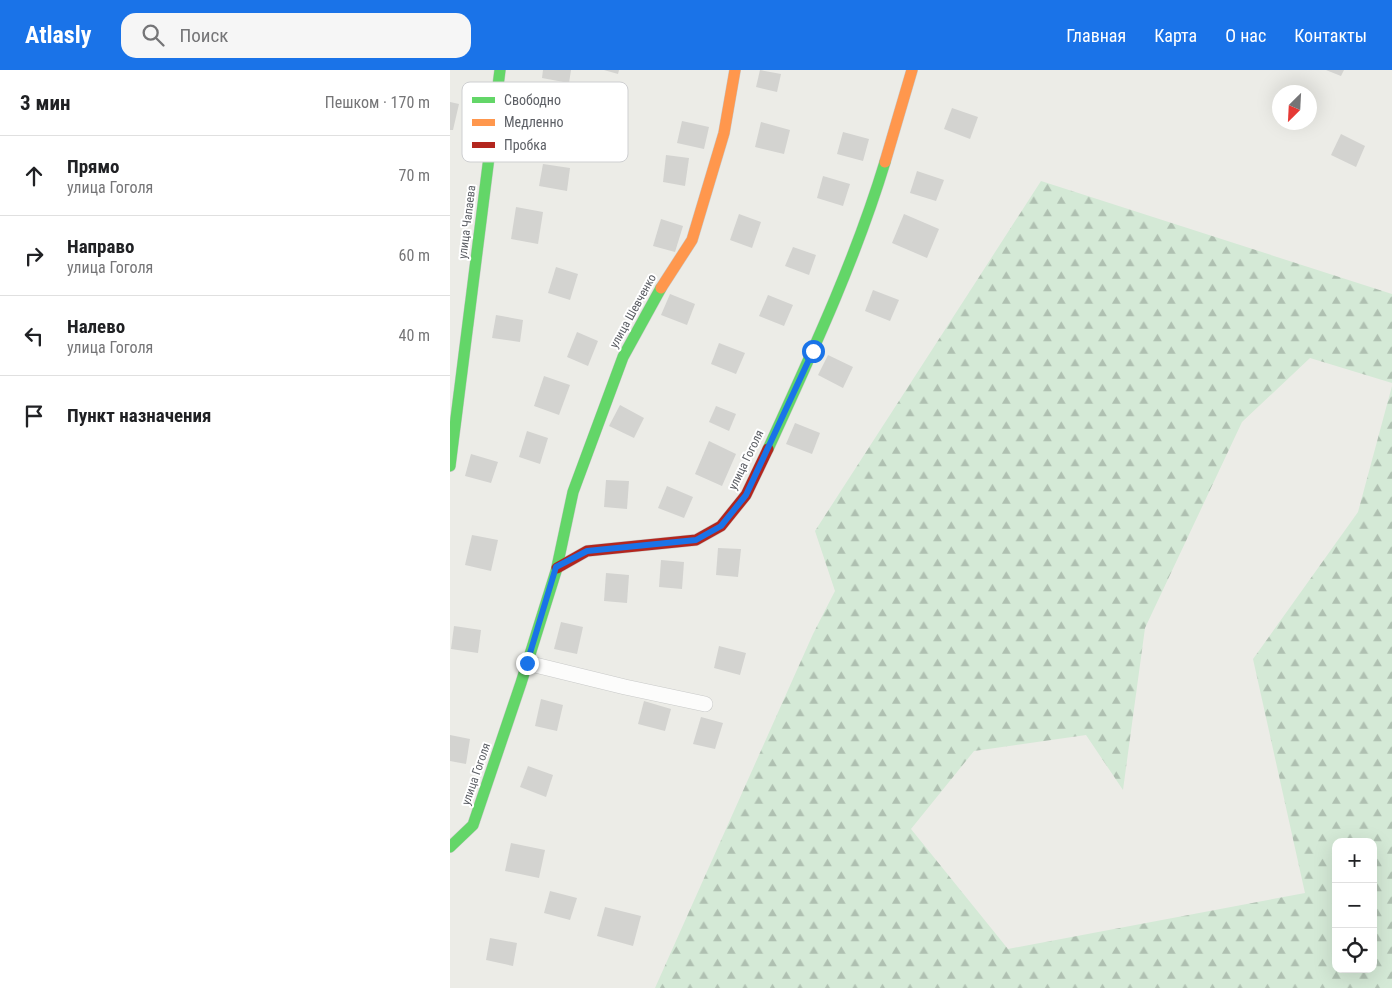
<!DOCTYPE html>
<html lang="ru">
<meta charset="utf-8">
<style>
body{margin:0;font-family:"Roboto Condensed",sans-serif;background:#f6f6f6;color:#202124}
.controls{position:absolute;right:15px;bottom:15px;display:grid;overflow:hidden;border-radius:10px;box-shadow:0 5px 20px #0002}
.controls button{width:45px;height:45px;display:grid;place-items:center;padding:0;border:0;border-bottom:1px solid #e0e0e0;background:#fff;color:#202124;font:25px sans-serif}
.compass{position:absolute;left:822px;top:15px;width:45px;height:45px;border-radius:50%;background:#fff;box-shadow:0 5px 20px #0002;rotate:204deg}
.stop{position:absolute;width:15px;height:15px;margin:-11px;border:4px solid #1a73e8;border-radius:50%;background:#fff}
.stop.end{background:#1a73e8;border-color:#fff;box-shadow:0 1px 5px #0008}
.list{margin:0;padding:0;list-style:none}
h2{display:flex;justify-content:space-between;align-items:center;height:65px;margin:0;padding:0 20px;font-size:21px}
h2 small{font-size:16px;font-weight:400;color:#757577}
.list li{display:grid;grid-template-columns:32px 1fr auto;gap:15px;align-items:center;box-sizing:border-box;height:80px;padding:0 20px;border-top:1px solid #e0e0e0}
.list b{display:block;font-size:19px;white-space:nowrap}
.list p{margin:0;font-size:16px;white-space:nowrap;color:#757577}
.list em{font-size:16px;font-style:normal;color:#757577}
.icon{flex:none;width:28px;height:28px;fill:none;stroke:currentColor;stroke-width:2;stroke-linecap:round;stroke-linejoin:round}
.map{position:relative;flex:none;width:942px;height:918px;overflow:hidden}
header{display:flex;align-items:center;gap:30px;box-sizing:border-box;height:70px;padding:0 25px;background:#1a73e8;color:#fff}
header strong{font-size:24px}
nav{display:flex;gap:28px;margin-inline-start:auto;font-size:18px}
.search{width:350px;height:45px;background:#f6f6f6;display:flex;align-items:center;gap:12px;box-sizing:border-box;padding:0 18px;border-radius:15px;color:#757577;font-size:19px}
main{display:flex}
aside{flex:1;background:#fff}
.map>svg:first-child{display:block}
.forest{fill:url(#forest-firs);fill-rule:evenodd}
.building{fill:#d3d3d0}
.lines{fill:none;stroke-linecap:round;stroke-linejoin:round}
.street-casing{stroke:#c9cac9;stroke-width:16}
.fast-casing{stroke:#c8c8c8;stroke-width:12}
.slow-casing{stroke:#c8c8c8;stroke-width:12}
.jam-casing{stroke:#c8c8c8;stroke-width:12}
.street{stroke:#fcfcfb;stroke-width:15}
.fast{stroke:#63d668;stroke-width:11}
.slow{stroke:#ff974d;stroke-width:11}
.jam{stroke:#b3261e;stroke-width:11}
.route{stroke:#1a73e8;stroke-width:6}
.labels{text-anchor:middle;dominant-baseline:central;stroke-width:4;stroke-linejoin:round;paint-order:stroke}
.street-label{font-size:12px;fill:#5c5f65;stroke:#fff}
.key{fill:#fff;stroke:#cecfd1;stroke-width:1}
.key-label{font-size:14px;fill:#5c5f65}
</style>
<header>
<strong>Atlasly</strong>
<div class="search"><svg class="icon" aria-label="search" viewBox="0 0 24 24"><circle cx="10" cy="10" r="6"/><path d="M15 15l6 6"/></svg>Поиск</div>
<nav><a>Главная</a><a>Карта</a><a>О нас</a><a>Контакты</a></nav>
</header>
<main>
<aside>
<h2>3 мин<small>Пешком · 170 m</small></h2>
<ul class="list">
<li><svg class="icon" aria-label="ahead" viewBox="0 0 24 24"><path d="M12 20V5M6 11l6-6 6 6"/></svg><div><b>Прямо</b><p>улица Гоголя</p></div><em>70 m</em></li>
<li><svg class="icon" aria-label="right" viewBox="0 0 24 24"><path d="M7 20v-9h11M14 6l5 5-5 5"/></svg><div><b>Направо</b><p>улица Гоголя</p></div><em>60 m</em></li>
<li><svg class="icon" aria-label="left" viewBox="0 0 24 24"><path d="M17 20v-9H6M10 6l-5 5 5 5"/></svg><div><b>Налево</b><p>улица Гоголя</p></div><em>40 m</em></li>
<li><svg class="icon" aria-label="arrive" viewBox="0 0 24 24"><path d="M6 21V4h12l-3 4 3 4H6"/></svg><div><b>Пункт назначения</b></div></li>
</ul>
</aside>
<div class="map">
<svg width="942" height="918" viewBox="0 0 942 918">
<defs>
<pattern id="forest-firs" width="22" height="20" patternUnits="userSpaceOnUse" patternTransform="scale(1.25)"><rect width="22" height="20" fill="#d4e9d6"/><path d="M5 1l3.5 6h-7zM16 11l3.5 6h-7z" fill="#afc0b1"/></pattern>
</defs>
<rect width="100%" height="100%" fill="#ecece7"/>
<path class="forest" d="M591,111L942,224V313L860,288L792,352L695,558L673,720L636,665L524,681L461,759L558,879L855,823L803,589L908,442L942,316V918H205L363,564L385,521L365,461ZM886,772H923V899H886Z"/>
<g class="building">
<path d="M93,0H121L119,13L92,8Z"/>
<path d="M154,0H169L168,4Z"/>
<path d="M310,0L331,4L327,22L306,17Z"/>
<path d="M876,0H894L891,6Z"/>
<path d="M0,32L9,34L3,60H0Z"/>
<path d="M502,38L528,47L520,69L494,59Z"/>
<path d="M232,51L259,57L254,79L227,73Z"/>
<path d="M311,52L340,60L334,84L305,77Z"/>
<path d="M393,62L419,69L413,91L387,84Z"/>
<path d="M891,64L915,76L906,97L881,85Z"/>
<path d="M216,85L239,88L235,116L213,112Z"/>
<path d="M93,94L120,98L117,121L89,116Z"/>
<path d="M467,101L494,110L486,131L460,123Z"/>
<path d="M373,106L400,114L393,136L367,128Z"/>
<path d="M66,137L93,142L88,174L61,169Z"/>
<path d="M289,144L311,152L302,178L280,170Z"/>
<path d="M454,144L489,159L477,188L442,173Z"/>
<path d="M211,149L233,156L225,182L203,176Z"/>
<path d="M343,177L366,185L359,205L335,196Z"/>
<path d="M106,197L128,204L120,230L98,223Z"/>
<path d="M423,220L449,230L440,251L415,241Z"/>
<path d="M220,224L245,234L237,255L211,245Z"/>
<path d="M318,225L343,235L334,256L309,246Z"/>
<path d="M46,245L73,250L70,272L42,268Z"/>
<path d="M127,262L148,271L138,296L117,287Z"/>
<path d="M269,273L295,283L286,304L261,294Z"/>
<path d="M378,285L403,297L393,318L368,305Z"/>
<path d="M94,306L120,315L109,345L84,336Z"/>
<path d="M170,335L194,348L184,368L159,356Z"/>
<path d="M266,336L286,344L279,361L259,352Z"/>
<path d="M345,353L370,363L362,384L336,374Z"/>
<path d="M77,361L98,368L90,394L69,387Z"/>
<path d="M259,371L286,384L272,416L245,404Z"/>
<path d="M21,384L48,392L41,413L15,406Z"/>
<path d="M156,410L179,411L177,439L154,437Z"/>
<path d="M217,416L243,427L234,448L208,438Z"/>
<path d="M22,465L48,470L41,501L15,495Z"/>
<path d="M268,478L291,479L288,507L266,505Z"/>
<path d="M211,490L234,492L232,519L209,517Z"/>
<path d="M156,503L179,505L177,533L154,531Z"/>
<path d="M111,552L133,557L127,584L104,579Z"/>
<path d="M4,556L31,560L28,583L1,579Z"/>
<path d="M269,576L296,583L290,605L264,598Z"/>
<path d="M91,629L113,635L107,661L85,656Z"/>
<path d="M194,631L221,639L215,661L188,654Z"/>
<path d="M251,647L273,653L265,679L243,674Z"/>
<path d="M0,665L20,669L16,694L0,691Z"/>
<path d="M78,696L103,705L96,727L70,717Z"/>
<path d="M61,773L95,780L89,808L55,801Z"/>
<path d="M100,821L127,828L120,850L94,843Z"/>
<path d="M155,837L191,846L183,876L147,866Z"/>
<path d="M40,868L67,873L63,896L36,890Z"/>
</g>
<g class="lines">
<defs>
<path id="street" d="M77,593L175,617L255,634"/>
<g id="fast">
<path d="M318,379C361,285 405,191 435,92"/>
<path d="M0,396L50,0"/>
<path d="M107,497L123,422L173,287L211,218"/>
<path d="M0,777L23,755L71,613L107,498"/>
</g>
<g id="slow">
<path d="M435,92L462,0"/>
<path d="M211,218L242,170L274,63L285,0"/>
</g>
<path id="jam" d="M107,498L137,481L246,470L271,456L296,425L318,379"/>
</defs>
<use href="#street" class="street-casing"/>
<use href="#fast" class="fast-casing"/>
<use href="#slow" class="slow-casing"/>
<use href="#jam" class="jam-casing"/>
<use href="#street" class="street"/>
<use href="#fast" class="fast"/>
<use href="#slow" class="slow"/>
<use href="#jam" class="jam"/>
</g>
<g class="lines">
<path class="route" d="M77,593L106,497L137,481L246,470L271,456L296,425L363,281"/>
</g>
<g class="labels">
<g class="street-label">
<text transform="translate(17 152) rotate(-83)">улица Чапаева</text>
<text transform="translate(183 241) rotate(-61)">улица Шевченко</text>
<text transform="translate(296 390) rotate(-64)">улица Гоголя</text>
<text transform="translate(26 704) rotate(-71)">улица Гоголя</text>
</g>
</g>
<rect x="12" y="12" width="166" height="80" rx="8" class="key"/>
<rect x="22" y="27" width="23" height="6" fill="#63d668"/>
<rect x="22" y="49" width="23" height="7" fill="#ff974d"/>
<rect x="22" y="72" width="23" height="6" fill="#b3261e"/>
<g class="key-label">
<text x="54" y="35">Свободно</text>
<text x="54" y="57">Медленно</text>
<text x="54" y="80">Пробка</text>
</g>
</svg>
<div class="controls">
<button>+</button>
<button>−</button>
<button><svg class="icon" aria-label="locate" viewBox="0 0 24 24"><circle cx="12" cy="12" r="6"/><path d="M12 2v4M12 18v4M2 12h4M18 12h4"/></svg></button>
</div>
<svg class="compass" viewBox="-18 -18 36 36"><path d="M0-13l5 13h-10z" fill="#e53935"/><path d="M0 13l5-13h-10z" fill="#757577"/></svg>
<div class="stop" style="left:363px;top:281px"></div>
<div class="stop end" style="left:77px;top:593px"></div>
</div>
</main>
